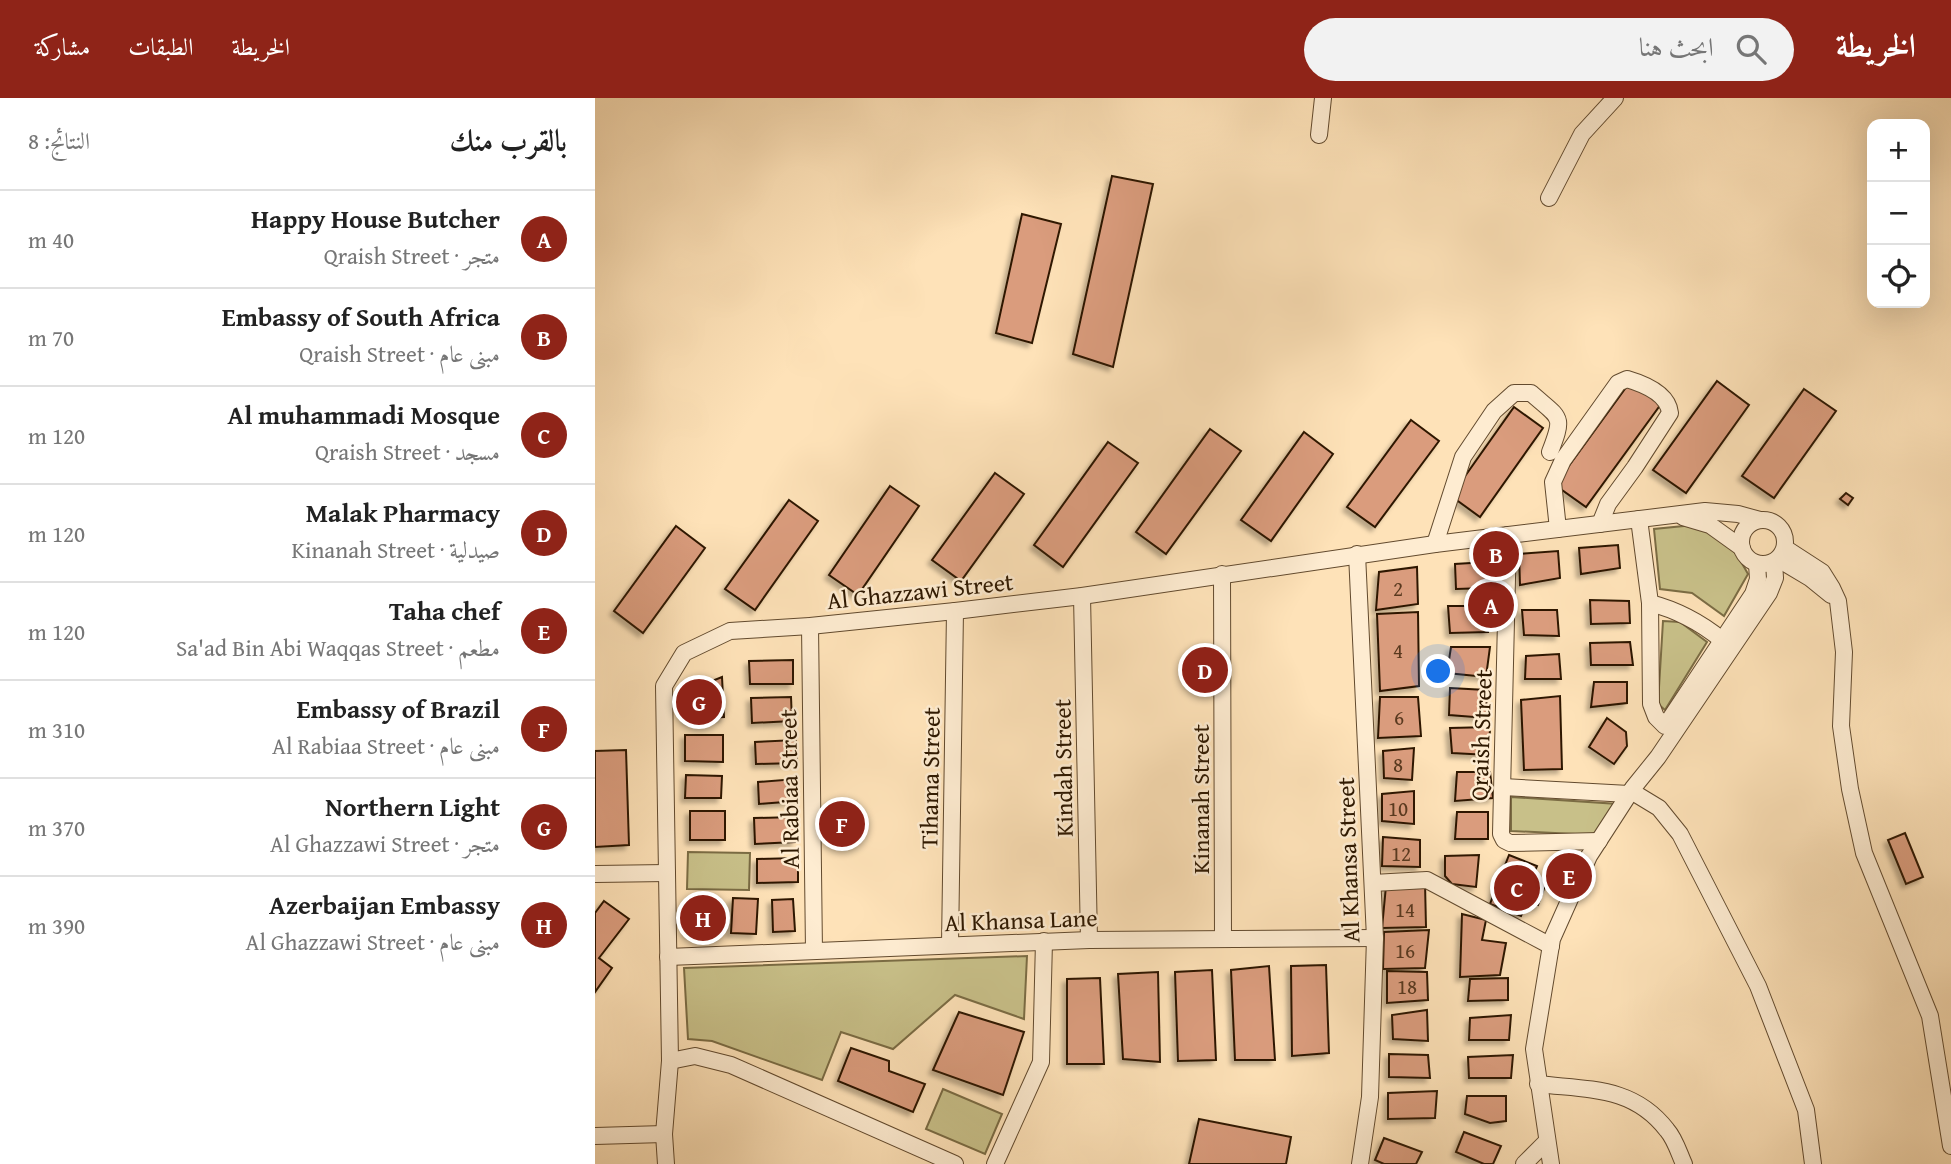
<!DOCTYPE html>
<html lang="ar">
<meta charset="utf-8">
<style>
body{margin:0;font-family:"Gentium Book Plus",Amiri,serif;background:#f2f2f2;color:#222;direction:rtl}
.controls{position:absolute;right:21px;top:21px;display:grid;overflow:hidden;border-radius:14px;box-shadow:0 7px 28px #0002}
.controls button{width:63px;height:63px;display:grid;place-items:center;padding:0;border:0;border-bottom:2px solid #e0e0e0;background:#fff;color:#222;font:35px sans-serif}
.you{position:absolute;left:844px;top:574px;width:24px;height:24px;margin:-18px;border:5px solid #fff;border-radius:50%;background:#1a73e8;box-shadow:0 0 0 10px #1a73e833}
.badge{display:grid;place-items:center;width:46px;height:46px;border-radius:50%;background:#8f2418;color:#fff;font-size:23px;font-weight:700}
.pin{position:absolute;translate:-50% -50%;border:4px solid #fff;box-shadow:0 2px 7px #0006}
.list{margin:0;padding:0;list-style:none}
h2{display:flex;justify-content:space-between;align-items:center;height:91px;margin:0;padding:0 28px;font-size:30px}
h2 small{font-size:23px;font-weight:400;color:#767676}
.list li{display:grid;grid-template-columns:46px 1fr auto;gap:21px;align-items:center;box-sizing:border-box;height:98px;padding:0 28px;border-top:2px solid #e0e0e0}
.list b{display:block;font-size:26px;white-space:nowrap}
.list p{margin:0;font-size:23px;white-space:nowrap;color:#767676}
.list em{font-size:23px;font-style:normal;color:#767676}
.icon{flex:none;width:38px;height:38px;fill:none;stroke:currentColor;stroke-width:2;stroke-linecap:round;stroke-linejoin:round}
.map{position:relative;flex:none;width:1356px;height:1066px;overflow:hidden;direction:ltr}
header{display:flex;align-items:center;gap:42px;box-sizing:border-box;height:98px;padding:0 35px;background:#8f2418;color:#fff}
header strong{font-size:33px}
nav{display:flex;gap:38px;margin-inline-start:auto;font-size:24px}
.search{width:490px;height:63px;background:#f2f2f2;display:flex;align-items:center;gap:18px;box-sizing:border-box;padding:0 24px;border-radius:38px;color:#767676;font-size:26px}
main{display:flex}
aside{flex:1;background:#fff}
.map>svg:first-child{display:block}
.green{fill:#c8c089;stroke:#7b6c44;stroke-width:2}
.building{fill:#da9c7d;stroke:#2e1800;stroke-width:2;filter:url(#shadow)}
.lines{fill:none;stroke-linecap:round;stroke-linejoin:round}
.minor-casing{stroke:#624a2e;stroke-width:18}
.minor{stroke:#feecd1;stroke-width:16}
.labels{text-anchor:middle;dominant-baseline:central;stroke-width:5;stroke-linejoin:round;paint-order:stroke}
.number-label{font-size:21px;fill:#59391f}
.street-label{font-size:24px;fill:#2e1800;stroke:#feecd1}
</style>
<header>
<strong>الخريطة</strong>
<div class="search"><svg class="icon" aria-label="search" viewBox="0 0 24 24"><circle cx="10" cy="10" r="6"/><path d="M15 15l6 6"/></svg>ابحث هنا</div>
<nav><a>الخريطة</a><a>الطبقات</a><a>مشاركة</a></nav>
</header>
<main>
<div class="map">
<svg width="1356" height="1066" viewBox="0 0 1356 1066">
<defs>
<filter id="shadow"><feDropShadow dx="-4" dy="4" stdDeviation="2" flood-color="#0004"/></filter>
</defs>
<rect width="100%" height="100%" fill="#fee2b8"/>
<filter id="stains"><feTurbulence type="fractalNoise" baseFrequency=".00286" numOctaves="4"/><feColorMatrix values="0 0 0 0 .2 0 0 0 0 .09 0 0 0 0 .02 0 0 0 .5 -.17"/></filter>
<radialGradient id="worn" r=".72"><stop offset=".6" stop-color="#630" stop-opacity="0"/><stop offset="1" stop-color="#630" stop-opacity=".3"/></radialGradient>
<g class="green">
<path d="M1099,427L1136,446L1153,476L1129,518L1097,495L1065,491L1059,431Z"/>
<path d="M1068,523L1085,524L1112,544L1070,612L1063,606Z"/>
<path d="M916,699L1023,706L1001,737L916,733Z"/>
<path d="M93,754L155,755L154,792L92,791Z"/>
<path d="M432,858L429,921L360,897L298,951L246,934L227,982L117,943L93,941L89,870Z"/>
<path d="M348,991L407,1016L390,1056L331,1031Z"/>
</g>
<g class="building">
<path d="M517,78L558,86L518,269L478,256Z"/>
<path d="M427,116L466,126L437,245L401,235Z"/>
<path d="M1122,283L1154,307L1091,395L1058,372Z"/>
<path d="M1035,284L1066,306L991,409L960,387Z"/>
<path d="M1209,291L1241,313L1179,400L1147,378Z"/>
<path d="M919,309L948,330L885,419L856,398Z"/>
<path d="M816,322L844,343L780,429L752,409Z"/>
<path d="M615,331L646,353L571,456L541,434Z"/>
<path d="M709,334L738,356L676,443L646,422Z"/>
<path d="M513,344L543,365L468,469L439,447Z"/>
<path d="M400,375L429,396L366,483L337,462Z"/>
<path d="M295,388L324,408L263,497L234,477Z"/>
<path d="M1251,395L1258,400L1253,407L1245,401Z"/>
<path d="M194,402L223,423L160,512L130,491Z"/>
<path d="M81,428L110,450L48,535L19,513Z"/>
<path d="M1023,447L1025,470L986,476L984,450Z"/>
<path d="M963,453L965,480L925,487L924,456Z"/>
<path d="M892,464V490L861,491L860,466Z"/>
<path d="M822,469L823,506L781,512L784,474Z"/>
<path d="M995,502L1034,503L1035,525L996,526Z"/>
<path d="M853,508H893V534L855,535Z"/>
<path d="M927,512H962L964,538L929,537Z"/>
<path d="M823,514L824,588L785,593L782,516Z"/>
<path d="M1035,544L1038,567H996L995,545Z"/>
<path d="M856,549H895L891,579L852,575Z"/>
<path d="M964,556L966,581H930L931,558Z"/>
<path d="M198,562V586H155L154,563Z"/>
<path d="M127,579L129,619L93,621L95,605L107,587Z"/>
<path d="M999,584H1032V605L996,609Z"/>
<path d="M855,590L891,592L892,620L854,617Z"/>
<path d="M965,598L967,671L929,672L926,602Z"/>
<path d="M196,599L197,623L157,625L156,600Z"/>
<path d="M785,599H823L826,638L783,640Z"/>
<path d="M1012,620L1031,634L1032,648L1019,666L994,649Z"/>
<path d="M895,629L894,657L857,655L855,630Z"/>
<path d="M90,637H128V664L90,663Z"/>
<path d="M201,642L202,665L161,666L160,644Z"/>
<path d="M819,650L817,682L789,680L788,653Z"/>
<path d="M31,652L34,747L0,749V653Z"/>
<path d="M862,674H895L898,700L860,703Z"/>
<path d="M91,677L127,678L126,700H90Z"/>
<path d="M201,681L202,703L164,706L163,684Z"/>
<path d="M819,693V726L787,723V696Z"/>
<rect x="95" y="713" width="35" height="29"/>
<path d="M862,714H893V741H860Z"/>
<path d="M200,719V744L160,746L159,720Z"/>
<path d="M1310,735L1328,779L1311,786L1293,742Z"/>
<path d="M788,739L825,742V769L787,768Z"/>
<path d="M884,757L881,789L857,786L850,778V758Z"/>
<path d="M914,757L942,768L937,780L951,785L943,807L932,803L926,818L895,806Z"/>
<path d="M203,760V784L162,785V761Z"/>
<path d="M830,785L831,829L787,830L791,788Z"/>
<path d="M138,800L163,801L161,836L136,835Z"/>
<path d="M198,801L200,833L178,834L177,802Z"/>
<path d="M9,803L34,821L4,860L17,870L0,894V815Z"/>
<path d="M123,804L121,832L94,834L96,805Z"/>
<path d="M867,816L891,822L887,842L911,845L905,877L865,879Z"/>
<path d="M834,832L830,870L788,871L789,834Z"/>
<path d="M731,867L734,955L697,958L696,868Z"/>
<path d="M674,868L680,962H640L636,872Z"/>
<path d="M617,872L621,962L583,963L580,874Z"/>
<path d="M792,873L832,874L833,902L792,905Z"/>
<path d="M563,874L565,964L528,961L523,876Z"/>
<path d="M505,880L509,966H472V881Z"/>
<path d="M913,880V902L873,903L875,881Z"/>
<path d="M832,912L833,943L798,941L797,917Z"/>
<path d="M364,914L429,934L408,997L338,972Z"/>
<path d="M916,917L914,942H874L875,920Z"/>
<path d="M256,950L294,963V973L330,986L318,1014L243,983Z"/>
<path d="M794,956L833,957L835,980L794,979Z"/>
<path d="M918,957L916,980H874L873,959Z"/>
<path d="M842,993L840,1020L793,1021V995Z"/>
<path d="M872,998H911V1023L895,1025L870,1016Z"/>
<path d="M604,1021L696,1039L691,1066H594Z"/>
<path d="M869,1034L906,1048L898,1066H889L861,1054Z"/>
<path d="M789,1040L827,1054L821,1066H789L780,1062Z"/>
</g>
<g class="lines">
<defs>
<g id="minor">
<path d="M724,37L728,0"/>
<path d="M954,100L987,36L1020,0"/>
<path d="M1088,419L1115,427L1147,450"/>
<path d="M1044,421L1055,505L1056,606L1061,619L1070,628"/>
<circle cx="1168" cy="444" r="22"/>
<path d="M963,431L958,384L968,362L1023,285L1032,281C1049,286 1073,296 1075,315L1040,369L1013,406L1005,426"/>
<path d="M913,437L906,736L909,742L915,745L1004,743"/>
<path d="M840,446L868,359L899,313L919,295H936C965,321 970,316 955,354"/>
<path d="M1190,450L1227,474L1237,490L1243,503L1249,554L1246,628L1255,691L1269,755L1335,918L1356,1048"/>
<path d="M762,456L780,840L775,999L765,1066"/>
<path d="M1183,461L1215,480L1236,497"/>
<path d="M627,476L628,841"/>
<path d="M487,498L494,842"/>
<path d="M1055,505C1082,512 1105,524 1127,542"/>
<path d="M215,528L219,853"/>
<path d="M1073,624L1158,496L1163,481L1162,466"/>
<path d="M908,689L1034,696"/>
<path d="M1036,693L1064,710L1085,736L1163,888L1211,1012L1218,1066"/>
<path d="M0,776L72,775"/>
<path d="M778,785L832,782L956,848"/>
<path d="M355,847L360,513"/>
<path d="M73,859L494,842L780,840"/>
<path d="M75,963L100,958L136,967L360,1066"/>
<path d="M943,986C994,992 1038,988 1072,1032C1080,1041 1084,1055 1089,1066"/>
<path d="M0,1038L69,1036"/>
<path d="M71,1066L69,1036L75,963L69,588L89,555L135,533L215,528L360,513L487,498L840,446L1110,413L1143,416L1165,422"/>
<path d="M400,1066L446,964L449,843"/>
<path d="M929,1066L952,1043"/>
<path d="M956,1066L939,951L957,841L994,758L1038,690L1063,659L1174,495L1180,480L1179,464"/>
</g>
</defs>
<use href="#minor" class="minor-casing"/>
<use href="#minor" class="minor"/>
</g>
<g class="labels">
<g class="number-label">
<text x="803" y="490">2</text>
<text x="803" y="552">4</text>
<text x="804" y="619">6</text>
<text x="803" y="666">8</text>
<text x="803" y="710">10</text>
<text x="806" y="755">12</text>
<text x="810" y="811">14</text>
<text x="810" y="852">16</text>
<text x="812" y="888">18</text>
</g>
<g class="street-label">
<text transform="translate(325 493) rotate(-6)">Al Ghazzawi Street</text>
<text transform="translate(886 637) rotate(-88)">Qraish Street</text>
<text transform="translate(468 670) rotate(-91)">Kindah Street</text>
<text transform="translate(335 680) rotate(-89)">Tihama Street</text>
<text transform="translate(194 691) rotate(-91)">Al Rabiaa Street</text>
<text transform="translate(605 701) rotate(-90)">Kinanah Street</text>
<text transform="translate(753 762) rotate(-92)">Al Khansa Street</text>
<text transform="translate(426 822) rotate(-2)">Al Khansa Lane</text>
</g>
</g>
<rect width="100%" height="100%" filter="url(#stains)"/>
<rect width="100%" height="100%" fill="url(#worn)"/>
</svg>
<div class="controls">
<button>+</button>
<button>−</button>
<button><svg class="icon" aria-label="locate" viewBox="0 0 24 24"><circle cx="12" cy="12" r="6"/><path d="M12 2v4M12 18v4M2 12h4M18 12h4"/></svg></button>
</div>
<div class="you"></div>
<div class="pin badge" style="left:896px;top:507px">A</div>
<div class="pin badge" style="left:901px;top:456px">B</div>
<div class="pin badge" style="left:922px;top:790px">C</div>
<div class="pin badge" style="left:610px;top:572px">D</div>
<div class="pin badge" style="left:974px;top:778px">E</div>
<div class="pin badge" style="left:247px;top:726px">F</div>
<div class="pin badge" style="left:104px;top:604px">G</div>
<div class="pin badge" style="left:108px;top:820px">H</div>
</div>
<aside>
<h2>بالقرب منك<small>النتائج: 8</small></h2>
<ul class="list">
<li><span class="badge">A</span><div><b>Happy House Butcher</b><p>متجر · Qraish Street</p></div><em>40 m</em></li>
<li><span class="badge">B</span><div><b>Embassy of South Africa</b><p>مبنى عام · Qraish Street</p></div><em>70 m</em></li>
<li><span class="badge">C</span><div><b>Al muhammadi Mosque</b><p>مسجد · Qraish Street</p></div><em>120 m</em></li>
<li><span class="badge">D</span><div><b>Malak Pharmacy</b><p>صيدلية · Kinanah Street</p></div><em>120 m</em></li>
<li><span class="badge">E</span><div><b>Taha chef</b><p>مطعم · Sa'ad Bin Abi Waqqas Street</p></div><em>120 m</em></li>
<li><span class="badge">F</span><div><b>Embassy of Brazil</b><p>مبنى عام · Al Rabiaa Street</p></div><em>310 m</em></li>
<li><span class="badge">G</span><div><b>Northern Light</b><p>متجر · Al Ghazzawi Street</p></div><em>370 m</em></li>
<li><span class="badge">H</span><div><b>Azerbaijan Embassy</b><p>مبنى عام · Al Ghazzawi Street</p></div><em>390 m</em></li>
</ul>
</aside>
</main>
